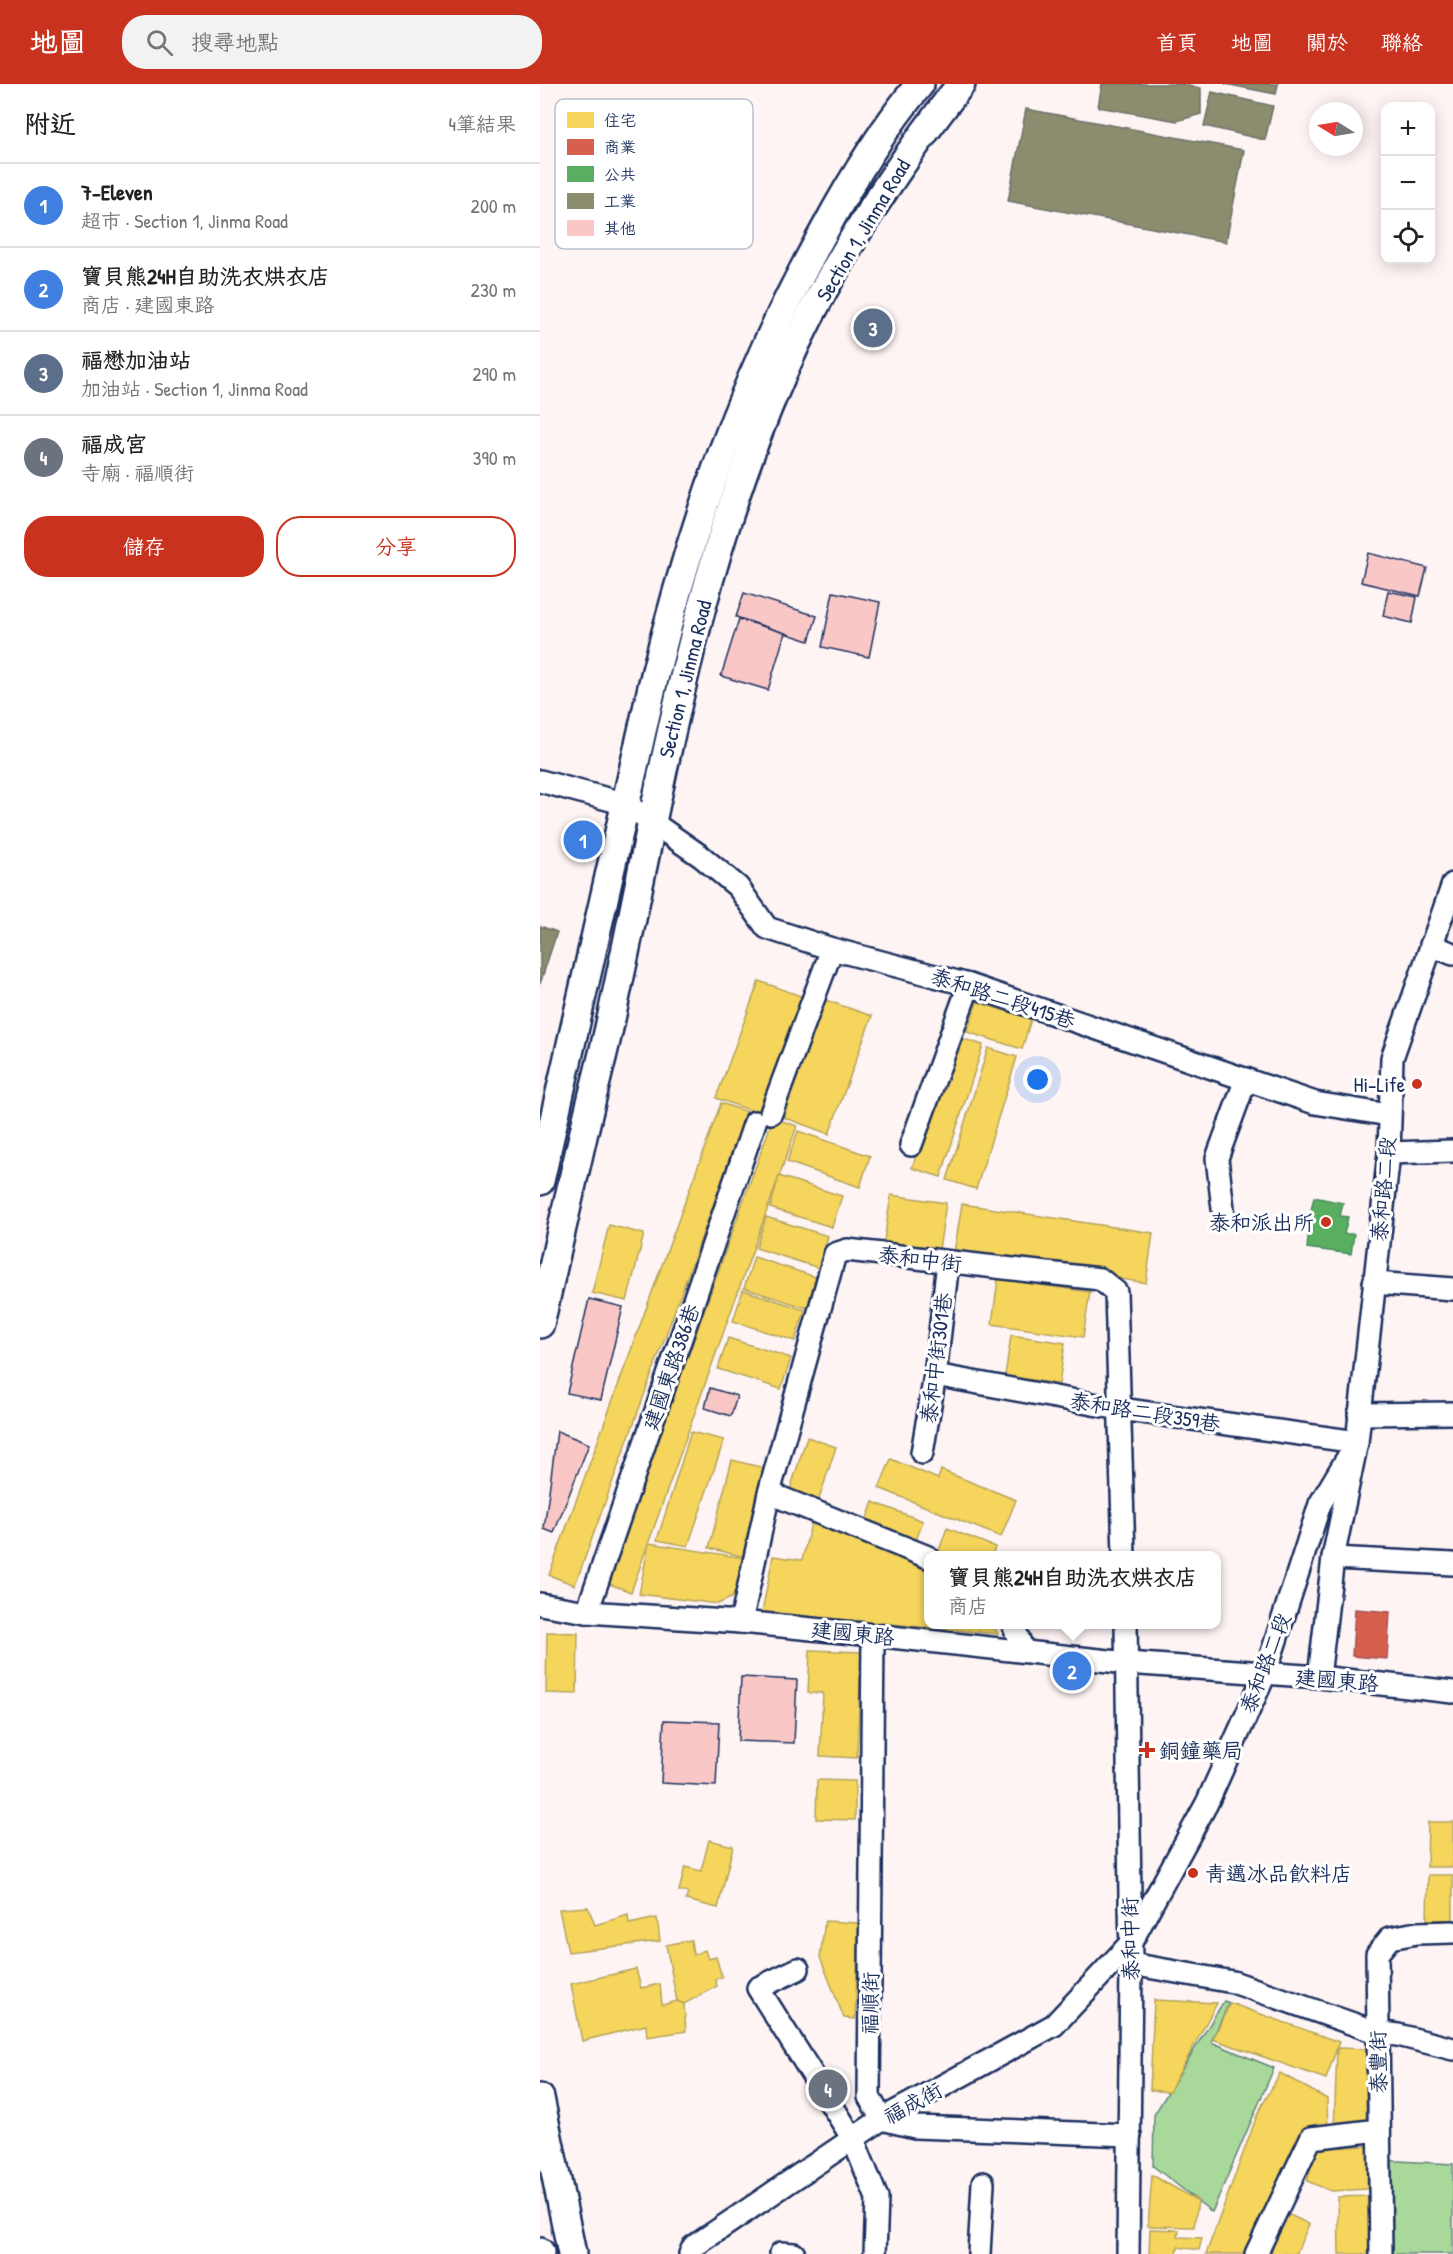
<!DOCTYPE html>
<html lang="zh-TW">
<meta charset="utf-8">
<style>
body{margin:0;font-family:"Patrick Hand","LXGW WenKai TC",sans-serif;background:#f2f2f2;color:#222}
.controls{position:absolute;right:18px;top:18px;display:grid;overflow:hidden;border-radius:12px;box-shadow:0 3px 15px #0003}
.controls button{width:54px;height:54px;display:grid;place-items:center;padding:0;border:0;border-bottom:2px solid #e0e0e0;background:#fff;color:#222;font:30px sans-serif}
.compass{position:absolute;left:769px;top:18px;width:54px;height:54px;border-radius:50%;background:#fff;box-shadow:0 3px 15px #0003;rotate:281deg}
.you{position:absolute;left:498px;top:996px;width:21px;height:21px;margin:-15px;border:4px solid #fff;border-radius:50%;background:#1a73e8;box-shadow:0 0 0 9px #1a73e833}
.badge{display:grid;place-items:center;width:39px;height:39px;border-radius:50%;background:#c8321e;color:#fff;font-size:20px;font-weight:700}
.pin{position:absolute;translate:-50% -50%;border:3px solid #fff;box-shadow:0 2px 6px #0006}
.popup{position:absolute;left:384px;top:1467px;width:297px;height:78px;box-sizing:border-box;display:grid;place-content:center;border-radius:12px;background:#fff;filter:drop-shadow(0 2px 4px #0005);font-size:20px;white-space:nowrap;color:#767676}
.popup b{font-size:22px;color:#222}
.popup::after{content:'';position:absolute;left:50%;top:100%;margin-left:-12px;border:12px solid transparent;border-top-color:#fff}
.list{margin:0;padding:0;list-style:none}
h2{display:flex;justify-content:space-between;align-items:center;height:78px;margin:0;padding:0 24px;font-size:26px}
h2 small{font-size:20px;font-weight:400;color:#767676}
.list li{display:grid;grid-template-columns:39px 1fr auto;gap:18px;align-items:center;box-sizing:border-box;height:84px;padding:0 24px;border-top:2px solid #e0e0e0}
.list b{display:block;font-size:22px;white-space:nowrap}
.list p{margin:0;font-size:20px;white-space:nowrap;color:#767676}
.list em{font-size:20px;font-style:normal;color:#767676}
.actions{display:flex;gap:12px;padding:18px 24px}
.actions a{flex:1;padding:14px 0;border:2px solid #c8321e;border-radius:24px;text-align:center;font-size:21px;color:#c8321e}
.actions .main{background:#c8321e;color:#fff}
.icon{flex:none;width:33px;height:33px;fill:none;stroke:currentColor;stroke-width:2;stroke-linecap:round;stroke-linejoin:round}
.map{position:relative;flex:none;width:913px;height:2170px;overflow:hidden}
header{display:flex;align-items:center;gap:36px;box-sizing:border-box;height:84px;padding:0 30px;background:#c8321e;color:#fff}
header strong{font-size:28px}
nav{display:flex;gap:33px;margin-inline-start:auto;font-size:21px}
.search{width:420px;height:54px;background:#f2f2f2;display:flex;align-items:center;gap:15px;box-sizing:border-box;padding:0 21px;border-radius:24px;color:#767676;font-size:22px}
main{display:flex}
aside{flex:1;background:#fff}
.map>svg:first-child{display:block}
.green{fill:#a8d99a;stroke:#62847c;stroke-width:1.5}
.homes{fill:#f6d55c;stroke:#b4a35d;stroke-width:1.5}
.shops{fill:#d6604d;stroke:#9e5152;stroke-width:1.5}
.public{fill:#5aae61;stroke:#478860;stroke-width:1.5}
.industry{fill:#8c8c6e;stroke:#6a7069;stroke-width:1.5}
.building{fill:#f9c8c6;stroke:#1b2f5e;stroke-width:1.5}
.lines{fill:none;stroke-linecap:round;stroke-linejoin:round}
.minor-casing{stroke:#1b2f5e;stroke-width:26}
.major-casing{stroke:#1b2f5e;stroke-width:32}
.minor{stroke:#fff;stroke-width:21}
.major{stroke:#fff;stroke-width:27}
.poi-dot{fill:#c8321e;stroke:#fff;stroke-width:2}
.labels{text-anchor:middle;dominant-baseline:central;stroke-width:6;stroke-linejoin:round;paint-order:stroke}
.street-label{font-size:21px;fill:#1b2f5e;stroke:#fff}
.poi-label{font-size:21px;fill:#1b2f5e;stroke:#fff;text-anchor:end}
.key{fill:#fff;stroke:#bbc1cf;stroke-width:1.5}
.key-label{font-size:16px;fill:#1b2f5e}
</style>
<header>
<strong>地圖</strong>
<div class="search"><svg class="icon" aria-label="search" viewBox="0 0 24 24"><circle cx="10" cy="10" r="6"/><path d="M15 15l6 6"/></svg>搜尋地點</div>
<nav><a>首頁</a><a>地圖</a><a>關於</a><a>聯絡</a></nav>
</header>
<main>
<aside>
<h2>附近<small>4筆結果</small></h2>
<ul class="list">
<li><span class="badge" style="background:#3f7fe0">1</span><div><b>7-Eleven</b><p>超市 · Section 1, Jinma Road</p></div><em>200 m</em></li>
<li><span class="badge" style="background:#3f7fe0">2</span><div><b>寶貝熊24H自助洗衣烘衣店</b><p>商店 · 建國東路</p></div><em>230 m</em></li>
<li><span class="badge" style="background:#5c6f8a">3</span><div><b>福懋加油站</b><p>加油站 · Section 1, Jinma Road</p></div><em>290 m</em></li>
<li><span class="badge" style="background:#6b7280">4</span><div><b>福成宮</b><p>寺廟 · 福順街</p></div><em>390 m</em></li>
</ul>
<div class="actions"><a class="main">儲存</a><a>分享</a></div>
</aside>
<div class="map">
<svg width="913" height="2170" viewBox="0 0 913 2170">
<rect width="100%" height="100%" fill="#fef4f4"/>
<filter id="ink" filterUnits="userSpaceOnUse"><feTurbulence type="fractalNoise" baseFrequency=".0167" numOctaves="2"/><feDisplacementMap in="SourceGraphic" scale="12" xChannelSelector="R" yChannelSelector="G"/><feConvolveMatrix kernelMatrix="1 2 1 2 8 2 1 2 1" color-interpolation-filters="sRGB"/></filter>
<g filter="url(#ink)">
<g class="green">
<path d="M684,1917L689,1919L671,1958L734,1984L672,2128L613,2082L614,2031Z"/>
<path d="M840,2076L913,2080V2170H841Z"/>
</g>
<g class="homes">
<path d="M219,897L266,914L223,1031L176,1014Z"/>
<path d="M285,916L332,932L289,1050L243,1033Z"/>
<path d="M437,918L491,935L482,965L427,948Z"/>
<path d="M414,952L443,961L401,1093L372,1084Z"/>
<path d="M448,964L477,973L436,1105L407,1096Z"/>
<path d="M181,1019L207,1028L35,1501L9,1491Z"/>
<path d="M233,1034L257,1042L91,1508L67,1499Z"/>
<path d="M258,1047L330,1072L320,1103L247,1078Z"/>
<path d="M239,1092L302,1112L292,1143L230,1124Z"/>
<path d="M351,1111L406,1119L399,1166L344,1157Z"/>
<path d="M422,1120L613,1149L606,1199L414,1169Z"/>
<path d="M226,1133L288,1152L279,1184L216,1164Z"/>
<path d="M69,1141L104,1150L87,1217L52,1209Z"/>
<path d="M214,1173L276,1193L267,1224L204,1204Z"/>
<path d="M458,1195L550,1208L543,1253L452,1240Z"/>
<path d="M203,1206L265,1226L255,1257L193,1237Z"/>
<path d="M471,1251L525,1259L519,1300L465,1292Z"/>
<path d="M188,1254L251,1274L241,1305L178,1285Z"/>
<path d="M151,1348L184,1356L148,1462L117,1456Z"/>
<path d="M267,1353L296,1363L277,1421L248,1412Z"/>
<path d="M351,1375L398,1395L401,1386L476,1416L461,1453L339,1404Z"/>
<path d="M192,1376L228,1385L205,1473L169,1464Z"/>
<path d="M333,1418L383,1437L374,1462L324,1443Z"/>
<path d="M272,1436L388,1487V1540H453L458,1550L222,1528L233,1472L262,1476Z"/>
<path d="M407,1444L455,1463L452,1472H397Z"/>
<path d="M109,1459L205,1474L193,1513L178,1520L99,1510Z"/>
<path d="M7,1548L38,1549L37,1610L6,1609Z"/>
<path d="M270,1566L321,1568L317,1674L280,1672L283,1609H268Z"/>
<path d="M277,1696L315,1697V1736L276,1735Z"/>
<path d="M888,1738H913V1783H887Z"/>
<path d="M169,1756L193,1762L178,1824L146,1816L148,1809L139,1807L145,1783L161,1787Z"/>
<path d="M888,1791H913V1836H887Z"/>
<path d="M48,1823L55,1841L88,1831L89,1840L117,1834L120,1857L28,1868L19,1825Z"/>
<path d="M285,1837L319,1839L315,1935L304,1934L280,1873Z"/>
<path d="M151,1856L153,1871L165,1866L168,1875L176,1873L182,1893L175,1895L177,1902L144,1920L137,1917L126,1861Z"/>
<path d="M96,1885L101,1904L120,1900L122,1921L137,1917L144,1920L146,1947L107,1953L106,1941L42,1957L31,1900Z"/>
<path d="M614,1916L677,1919L629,2008L610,2006Z"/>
<path d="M690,1919L799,1958L786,1995L673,1955Z"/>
<path d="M797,1964L826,1965V2044L794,2047Z"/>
<path d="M740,1989L787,2015L788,2049L769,2054L709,2170H666L718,2029Z"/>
<path d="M828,2062L827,2105L791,2107L767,2097L777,2064Z"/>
<path d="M612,2091L658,2117L654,2143L608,2142Z"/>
<path d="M830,2112L833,2170H799L798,2113Z"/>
<path d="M737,2125L769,2140L756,2170H717Z"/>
<path d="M610,2145L639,2146L638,2153L662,2154L659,2166L638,2163L637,2170H609Z"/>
</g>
<path class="shops" d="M815,1525L850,1528L847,1575L812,1572Z"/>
<path class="public" d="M774,1113L803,1119L800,1132L808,1133L804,1150H814L811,1170L767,1164L769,1144L764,1143L766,1130L770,1131Z"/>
<g class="industry">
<path d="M562,0H641L661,4V30L637,37L558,23Z"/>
<path d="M685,0H738L736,10Z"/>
<path d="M672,8L733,22L725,56L664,42Z"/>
<path d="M486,25L704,66L686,158L468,117Z"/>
<path d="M0,842L17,848L0,900Z"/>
</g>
<g class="building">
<path d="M828,469L887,484L880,512L821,498Z"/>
<path d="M848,507L877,513L872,539L843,532Z"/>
<path d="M293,508L340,518L329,573L282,563Z"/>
<path d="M204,509L277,532L269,557L196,533Z"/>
<path d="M199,535L245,549L228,606L181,592Z"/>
<path d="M49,1215L83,1223L61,1316L27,1309Z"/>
<path d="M170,1304L197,1312L191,1332L165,1324Z"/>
<path d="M17,1347L49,1360L14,1449L4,1445Z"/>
<path d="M201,1593L257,1596L254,1659L198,1657Z"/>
<path d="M124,1636L179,1638L176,1702L121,1699Z"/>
</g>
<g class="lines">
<defs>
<g id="minor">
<path d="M0,697L86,720L162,773L198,803L227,844L292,865L429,901L775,1019L849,1031"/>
<path d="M891,861L913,870"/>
<path d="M231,1029L292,865"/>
<path d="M371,1061L429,901"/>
<path d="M849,1069L913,1067"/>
<path d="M684,1133L677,1074L706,995"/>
<path d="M834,1199L913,1205"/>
<path d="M819,1330L913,1329"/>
<path d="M382,1369L395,1291L408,1178"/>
<path d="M229,1409L388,1473"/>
<path d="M793,1474L913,1480"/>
<path d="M0,1520L47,1528L201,1538L333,1551L587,1579L779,1593L913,1608"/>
<path d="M47,1528L215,1038"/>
<path d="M201,1538L229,1409L295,1170L307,1166L560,1195L576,1208L584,1472"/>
<path d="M473,1540L483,1567"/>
<path d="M586,1540L591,1880L588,2170"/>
<path d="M333,1551L329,2013L342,2035L375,2043L590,2051"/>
<path d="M779,1593L793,1474L817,1358L849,1069L852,974L913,800"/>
<path d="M591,1880L693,1898L836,1948L858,1951L913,1965"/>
<path d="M258,1885L218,1904L313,2055L337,2114L335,2170"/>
<path d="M241,2169L254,2170"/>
<path d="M150,2170L153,2163L342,2035L514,1941L590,1860L667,1719L725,1590L780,1420L817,1358L580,1325L395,1291"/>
<path d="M439,2170L443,2099"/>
<path d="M716,2170L771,2054L839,2046"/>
<path d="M841,2170L837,1870L850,1854L877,1849L913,1848"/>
</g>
<g id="major">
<path d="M0,1097L112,603C151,442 202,294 283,149C311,97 342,45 380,0"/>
<path d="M0,1240C14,1178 28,1115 43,1052C53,1007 66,962 75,916C123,694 158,465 257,258C301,166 358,81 421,0"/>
<path d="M0,2014L32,2170"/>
<path d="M0,2168V2170"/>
</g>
</defs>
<use href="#minor" class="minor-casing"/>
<use href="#major" class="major-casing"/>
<use href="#minor" class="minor"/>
<use href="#major" class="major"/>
</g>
</g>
<g class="poi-dot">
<circle cx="877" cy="1000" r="6"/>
<circle cx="786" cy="1138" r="6"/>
<path d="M604 1657h6v6h6v6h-6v6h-6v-6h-6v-6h6z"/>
<circle cx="653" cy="1789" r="6"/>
</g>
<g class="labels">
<g class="street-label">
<text transform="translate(323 146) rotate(-59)">Section 1, Jinma Road</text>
<text transform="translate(145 595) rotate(-76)">Section 1, Jinma Road</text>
<text transform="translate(463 914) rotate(18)">泰和路二段415巷</text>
<text transform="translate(843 1105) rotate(-85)">泰和路二段</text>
<text transform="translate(380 1175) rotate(7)">泰和中街</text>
<text transform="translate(396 1274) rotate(-83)">泰和中街301巷</text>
<text transform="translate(131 1283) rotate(-71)">建國東路386巷</text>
<text transform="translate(605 1328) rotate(9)">泰和路二段359巷</text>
<text transform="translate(313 1549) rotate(6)">建國東路</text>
<text transform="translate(725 1579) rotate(-69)">泰和路二段</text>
<text transform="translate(797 1596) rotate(5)">建國東路</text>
<text transform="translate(590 1855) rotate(-91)">泰和中街</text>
<text transform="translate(330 1919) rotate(-89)">福順街</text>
<text transform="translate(838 1978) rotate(-91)">泰豐街</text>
<text transform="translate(373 2019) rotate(-29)">福成街</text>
</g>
<g class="poi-label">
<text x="865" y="1000">Hi-Life</text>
<text x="774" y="1138">泰和派出所</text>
<text x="619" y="1666" text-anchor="start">銅鐘藥局</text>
<text x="665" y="1789" text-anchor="start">青邁冰品飲料店</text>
</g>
</g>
<rect x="15" y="15" width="198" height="150" rx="9" class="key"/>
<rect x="27" y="28" width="27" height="16" fill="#f6d55c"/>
<rect x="27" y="55" width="27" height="16" fill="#d6604d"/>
<rect x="27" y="82" width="27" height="16" fill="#5aae61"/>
<rect x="27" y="109" width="27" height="16" fill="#8c8c6e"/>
<rect x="27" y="136" width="27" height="16" fill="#f9c8c6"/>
<g class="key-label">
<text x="64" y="42">住宅</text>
<text x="64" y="69">商業</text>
<text x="64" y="96">公共</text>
<text x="64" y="123">工業</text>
<text x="64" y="150">其他</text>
</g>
</svg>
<div class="controls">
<button>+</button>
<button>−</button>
<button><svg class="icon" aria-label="locate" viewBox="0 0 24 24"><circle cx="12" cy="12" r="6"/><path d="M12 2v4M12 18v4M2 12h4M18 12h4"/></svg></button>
</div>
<svg class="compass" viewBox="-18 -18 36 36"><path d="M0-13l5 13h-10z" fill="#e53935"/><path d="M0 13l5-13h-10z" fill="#767676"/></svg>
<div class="you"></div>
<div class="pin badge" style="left:43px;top:756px;background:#3f7fe0">1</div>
<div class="pin badge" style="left:532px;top:1587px;background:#3f7fe0">2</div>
<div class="popup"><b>寶貝熊24H自助洗衣烘衣店</b>商店</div>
<div class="pin badge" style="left:333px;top:244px;background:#5c6f8a">3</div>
<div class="pin badge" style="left:288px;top:2005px;background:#6b7280">4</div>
</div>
</main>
